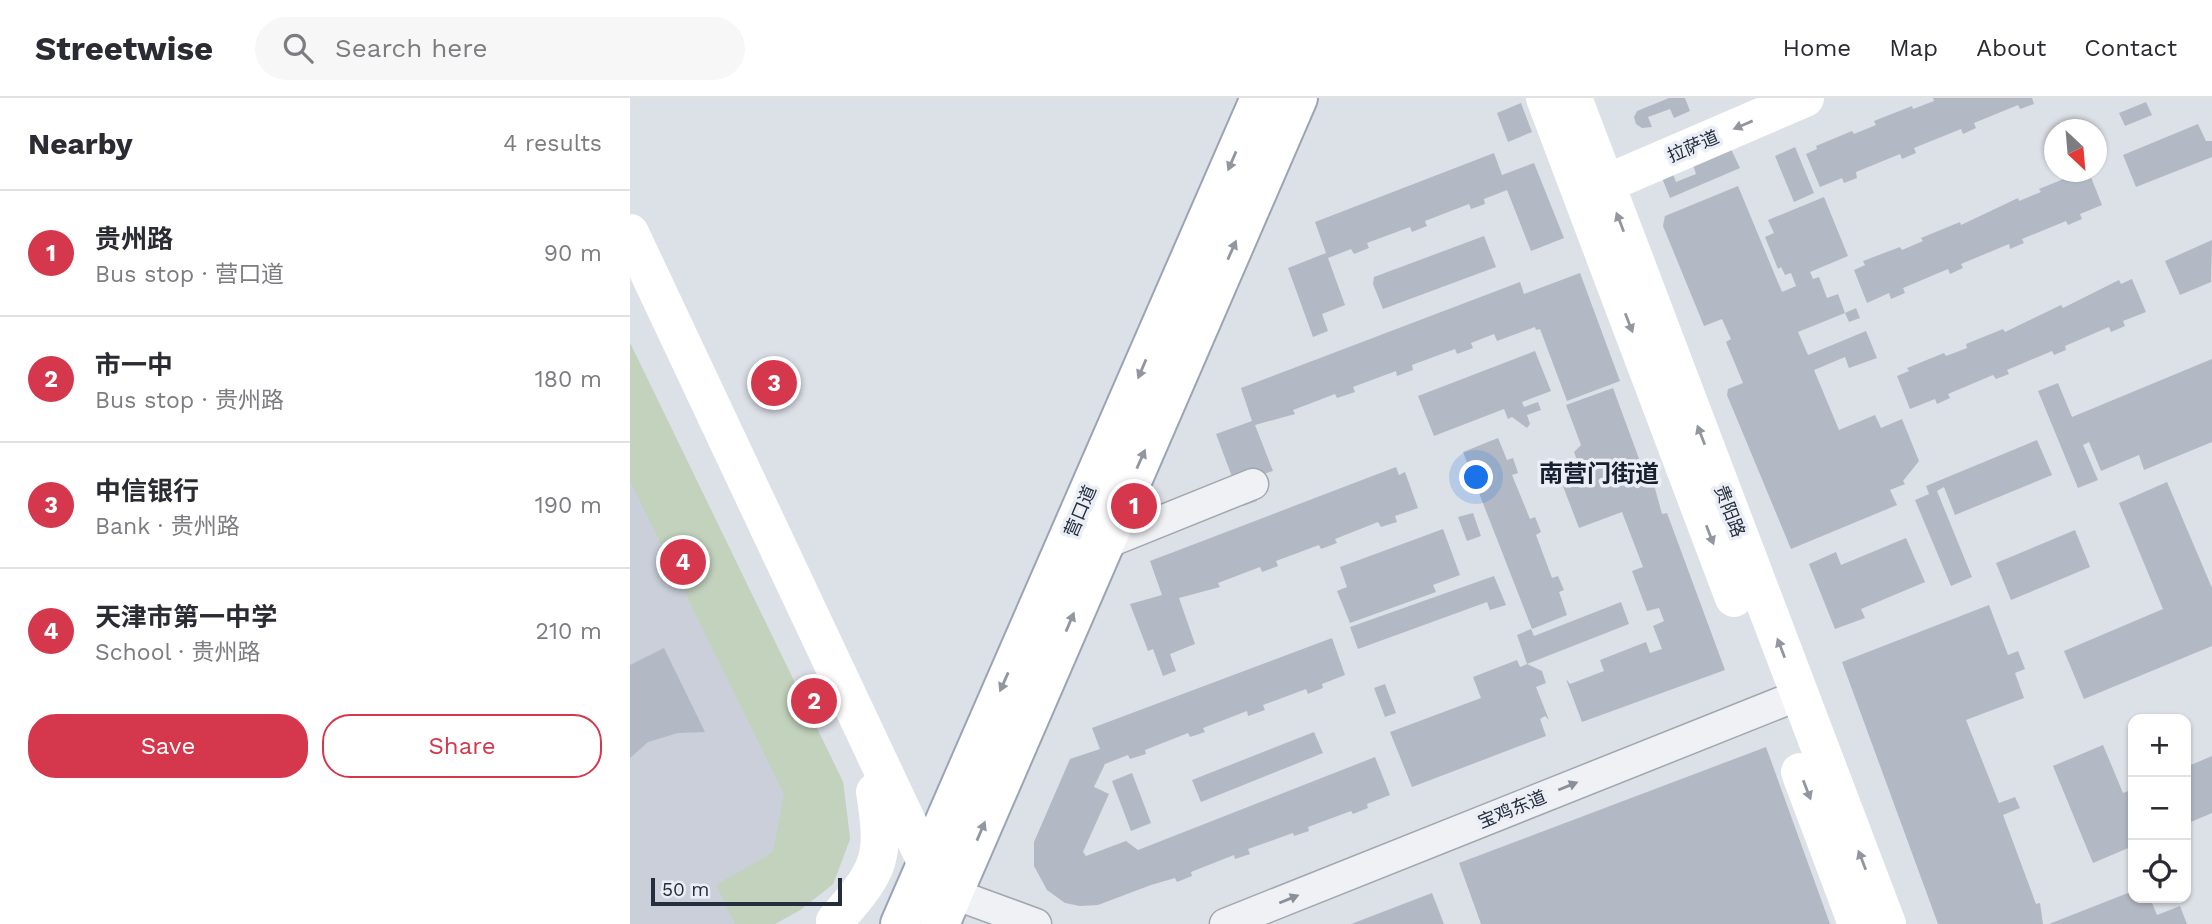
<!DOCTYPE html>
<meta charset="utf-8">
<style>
body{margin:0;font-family:"Work Sans","Noto Sans SC",sans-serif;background:#f7f7f7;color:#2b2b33}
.controls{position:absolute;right:21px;bottom:21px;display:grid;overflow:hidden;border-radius:14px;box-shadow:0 2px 5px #0004}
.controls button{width:63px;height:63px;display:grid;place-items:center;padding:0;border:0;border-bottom:2px solid #e1e1e2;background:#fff;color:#2b2b33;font:35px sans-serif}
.compass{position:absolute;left:1414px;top:21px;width:63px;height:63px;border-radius:50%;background:#fff;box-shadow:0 2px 5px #0004;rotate:154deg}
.scale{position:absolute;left:21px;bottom:18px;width:191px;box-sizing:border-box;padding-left:7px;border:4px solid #252e3e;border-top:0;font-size:19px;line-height:24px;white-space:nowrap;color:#252e3e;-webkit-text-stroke:5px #ebeff5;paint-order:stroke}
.you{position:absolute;left:847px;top:380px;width:24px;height:24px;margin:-18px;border:5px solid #fff;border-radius:50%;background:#1a73e8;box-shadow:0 0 0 10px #1a73e833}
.badge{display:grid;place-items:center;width:46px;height:46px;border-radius:50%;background:#d5384c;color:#fff;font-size:23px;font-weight:700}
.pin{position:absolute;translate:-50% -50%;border:4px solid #fff;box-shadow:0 2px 7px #0006}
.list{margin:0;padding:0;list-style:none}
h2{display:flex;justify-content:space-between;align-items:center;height:91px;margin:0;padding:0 28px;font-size:30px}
h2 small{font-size:23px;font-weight:400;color:#7c7c81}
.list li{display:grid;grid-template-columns:46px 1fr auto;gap:21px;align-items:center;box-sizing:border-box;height:126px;padding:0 28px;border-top:2px solid #e1e1e2}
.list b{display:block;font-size:26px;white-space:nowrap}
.list p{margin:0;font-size:23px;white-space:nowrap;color:#7c7c81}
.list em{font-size:23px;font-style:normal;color:#7c7c81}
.actions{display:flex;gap:14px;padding:21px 28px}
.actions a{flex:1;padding:16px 0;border:2px solid #d5384c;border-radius:28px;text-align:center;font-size:24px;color:#d5384c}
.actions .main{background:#d5384c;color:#fff}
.icon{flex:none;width:38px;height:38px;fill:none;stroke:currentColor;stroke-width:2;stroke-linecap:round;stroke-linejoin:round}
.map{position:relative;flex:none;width:1582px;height:826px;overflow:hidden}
header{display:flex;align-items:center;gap:42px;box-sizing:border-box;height:98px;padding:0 35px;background:#fff;border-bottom:2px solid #e1e1e2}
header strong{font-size:33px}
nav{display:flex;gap:38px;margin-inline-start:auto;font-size:24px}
.search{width:490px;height:63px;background:#f7f7f7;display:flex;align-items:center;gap:18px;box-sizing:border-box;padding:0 24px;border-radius:38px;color:#7c7c81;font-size:26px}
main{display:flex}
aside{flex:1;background:#fff}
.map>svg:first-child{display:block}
.built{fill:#cacfd9}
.green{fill:#c2d2bd}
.building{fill:#b3b9c4}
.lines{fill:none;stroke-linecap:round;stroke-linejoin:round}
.street-casing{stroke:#a1a7b1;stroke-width:33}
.primary-casing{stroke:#9ba4b4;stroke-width:42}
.street{stroke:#eff1f5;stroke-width:30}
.secondary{stroke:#fff;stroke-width:38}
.primary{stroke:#fff;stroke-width:38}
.oneway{fill:#92969e}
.oneway2{fill:#8a909a}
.labels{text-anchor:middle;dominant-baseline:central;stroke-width:7;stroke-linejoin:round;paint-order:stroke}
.street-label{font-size:18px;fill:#252e3e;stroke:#ebeff5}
.district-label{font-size:24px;font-weight:bold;fill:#181f2f;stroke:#ebeff5}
</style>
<header>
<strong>Streetwise</strong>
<div class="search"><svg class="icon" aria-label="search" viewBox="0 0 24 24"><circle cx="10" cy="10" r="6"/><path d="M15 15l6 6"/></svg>Search here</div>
<nav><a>Home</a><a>Map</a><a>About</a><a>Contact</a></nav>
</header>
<main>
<aside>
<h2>Nearby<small>4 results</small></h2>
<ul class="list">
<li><span class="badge">1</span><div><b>贵州路</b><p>Bus stop · 营口道</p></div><em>90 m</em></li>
<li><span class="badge">2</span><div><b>市一中</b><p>Bus stop · 贵州路</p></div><em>180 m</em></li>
<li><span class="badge">3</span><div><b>中信银行</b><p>Bank · 贵州路</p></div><em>190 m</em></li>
<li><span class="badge">4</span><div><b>天津市第一中学</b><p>School · 贵州路</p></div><em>210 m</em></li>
</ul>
<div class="actions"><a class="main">Save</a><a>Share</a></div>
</aside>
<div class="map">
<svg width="1582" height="826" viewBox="0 0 1582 826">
<rect width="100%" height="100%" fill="#dce0e7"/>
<path class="built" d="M0,245L213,684L220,741L203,786L170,812L145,826H0Z"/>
<path class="green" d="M0,245L213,684L220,741L203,786L170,812L145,826H105L86,787L143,754L154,696L0,383Z"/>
<g class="building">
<path d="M1039,0H1055L1060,13L1044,20L1040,11L1018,19L1022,29L1012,30L1006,26L1004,19L1007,13Z"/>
<path d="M1303,0H1402L1404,6L1390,11L1388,7L1344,25L1346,30L1333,36L1331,31L1284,50L1286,55L1272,61L1270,56L1226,74L1227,80L1214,85L1212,80L1190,89L1176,56L1187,51L1186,48L1222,33L1224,36L1246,27L1244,23L1282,8L1283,11L1304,3Z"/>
<path d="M1516,4L1522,17L1495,28L1489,15Z"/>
<path d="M891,5L902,34L878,44L867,15Z"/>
<path d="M1568,26L1576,43H1582V59L1506,89L1493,57Z"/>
<path d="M1165,49L1184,95L1164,104L1145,58Z"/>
<path d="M1101,51L1110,70L1040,100L1032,80L1043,76L1046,84L1066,76L1063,67Z"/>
<path d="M864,55L872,77L904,65L934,140L901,153L877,92L854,101L855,106L841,111L839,106L795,123L797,128L782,134L780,129L737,145L739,150L724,156L721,151L698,160L715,207L692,216L698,233L683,239L658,170L696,155L685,124Z"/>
<path d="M1459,74L1472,107L1450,116L1452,121L1438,127L1436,123L1392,141L1394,145L1380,151L1379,146L1331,166L1333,170L1320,176L1318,171L1273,190L1275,195L1261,201L1259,195L1237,205L1224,172L1235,167L1233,163L1270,149L1272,152L1293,143L1291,140L1330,124L1331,127L1388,100L1389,103L1411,94L1409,91L1446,76L1448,79Z"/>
<path d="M1108,88L1152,194L1166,188L1161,175L1155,177L1151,169L1148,171L1135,139L1144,135L1138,122L1194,99L1218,158L1180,174L1183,181L1189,179L1197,200L1208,196L1215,215L1226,210L1230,220L1219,224L1215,215L1168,234L1178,257L1236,233L1247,260L1219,270L1215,259L1184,272L1209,332L1245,317L1251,330L1272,321L1289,363L1273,383L1275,386L1260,392L1267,407L1161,451L1097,297L1098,291L1113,285L1096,244L1101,241L1092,221L1074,228L1033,128L1035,118Z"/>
<path d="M854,138L866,169L753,211L743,186L744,179Z"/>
<path d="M1582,142L1581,184L1550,197L1535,163Z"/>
<path d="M950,175L990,283L937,303L910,231L906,232L905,229L867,243L864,236L841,245L843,250L827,256L825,251L782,267L783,272L767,278L766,273L723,289L725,294L707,300L705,296L663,312L665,316L625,327L643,373L619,381L627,403L613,408L586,336L622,323L611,290L890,184L894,196Z"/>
<path d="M1502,181L1516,214L1493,223L1495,228L1481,234L1479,229L1435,248L1436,252L1424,257L1422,253L1377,272L1379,276L1366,281L1363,277L1318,296L1320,300L1307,306L1305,301L1280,311L1267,278L1279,273L1277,270L1314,255L1316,258L1337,250L1336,246L1373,231L1375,234L1431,207L1433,210L1489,182L1491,186Z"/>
<path d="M905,253L921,293L892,304L894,309L908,304L911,312L897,317L900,326L897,330L882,319L878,321L874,311L804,338L788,298Z"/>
<path d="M1582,261V344L1514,372L1509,357L1471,373L1459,344L1453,347L1468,382L1448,390L1408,293L1428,285L1442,319Z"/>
<path d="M983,290L1015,377L1021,376L1032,416L1037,415L1095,572L952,624L936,581L940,586L974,573L970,562L1016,544L1020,555L1032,551L1023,528L1034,523L1029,510L1017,513L1002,473L1013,469L992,414L949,430L931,383L952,375L944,354L951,347L936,307Z"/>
<path d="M868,340L877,362L883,360L888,375L882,377L900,421L905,419L911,434L906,437L922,480L928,478L934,492L929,494L937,517L902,531L833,354Z"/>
<path d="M1407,342L1422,377L1325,417L1314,389L1307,393L1342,479L1321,488L1285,402L1299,396L1296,388Z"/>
<path d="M766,369L769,377L775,374L788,410L765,418L767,424L751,429L748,424L705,441L707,445L691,451L689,447L646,463L648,468L632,474L630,469L588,485L590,489L549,500L565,546L540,556L546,573L533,578L523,551L518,553L500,506L532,497L520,463Z"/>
<path d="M1537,384L1582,490V548L1454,601L1434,553L1533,511L1489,405Z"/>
<path d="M843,415L851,438L837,443L828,419Z"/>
<path d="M813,431L830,477L803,487L806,494L720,525L707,493L717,489L710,469Z"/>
<path d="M1445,432L1460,469L1381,502L1366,465Z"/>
<path d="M1276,440L1295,484L1231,511L1235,520L1205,531L1179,466L1206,454L1211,467Z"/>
<path d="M864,478L876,507L860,512L857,504L728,551L720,529Z"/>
<path d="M991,504L999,526L897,566L887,537L901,531L904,538Z"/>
<path d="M1359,507L1378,557L1388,553L1395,571L1385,575L1394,600L1336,622L1369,705L1385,699L1390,710L1373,717L1406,806L1410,805L1413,826H1308L1212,564Z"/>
<path d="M702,540L715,577L692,586L693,590L678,596L676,591L633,607L635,612L618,618L617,613L573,630L575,634L560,639L558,635L515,652L516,656L500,661L498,657L475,666L464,689L479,696L453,754L456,758L496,743L508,752L745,659L760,697L737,706L738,710L723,716L721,713L678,729L679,733L664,738L663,735L618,751L620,756L605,761L604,757L561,774L562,778L547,784L545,780L521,787L468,807L450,808L435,805L417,792L404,768V744L440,661L470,651L462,630Z"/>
<path d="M34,550L75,634L48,635L18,644L0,660V567Z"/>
<path d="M887,562L890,569L897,566L912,573L916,585L906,589L919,622L915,618L910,621L916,638L782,689L760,634L851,600L843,579Z"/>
<path d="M755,586L766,615L755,619L744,590Z"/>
<path d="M684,634L693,655L571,704L562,682Z"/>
<path d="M1473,647L1493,695L1503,691V748L1463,765L1423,668Z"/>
<path d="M1136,649L1200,826H851L829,765Z"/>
<path d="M1582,658V715L1556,726V669Z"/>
<path d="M502,675L521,725L501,733L482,683Z"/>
<path d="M1503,793V800H1520L1527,817L1550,808L1557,826H1419Z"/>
<path d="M802,795L814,826H721Z"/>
</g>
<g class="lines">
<defs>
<g id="street">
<path d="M474,446L623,386"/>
<path d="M324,796L406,826"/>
<path d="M595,826L1169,597"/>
</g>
<g id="primary">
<path d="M270,826L630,0"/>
<path d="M310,826L668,0"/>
</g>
</defs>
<use href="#street" class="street-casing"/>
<use href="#primary" class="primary-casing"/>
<use href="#street" class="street"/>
<g class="secondary">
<path d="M915,0L1104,500"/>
<path d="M943,0L1257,826"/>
<path d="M952,96L1175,0"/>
<path d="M0,135L296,764L313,784"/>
<path d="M1170,674L1227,826"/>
<path d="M205,823C250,772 256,761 245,694"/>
</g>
<use href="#primary" class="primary"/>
</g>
<defs><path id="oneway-solid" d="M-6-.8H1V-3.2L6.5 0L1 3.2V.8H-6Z" transform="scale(1.75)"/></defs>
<g class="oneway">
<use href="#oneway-solid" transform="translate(1113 27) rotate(157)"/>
<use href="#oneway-solid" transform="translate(602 63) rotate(113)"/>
<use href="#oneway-solid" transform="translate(990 124) rotate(-111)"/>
<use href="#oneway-solid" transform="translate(602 152) rotate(-66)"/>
<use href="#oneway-solid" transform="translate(999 225) rotate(69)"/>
<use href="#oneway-solid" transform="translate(512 271) rotate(113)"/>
<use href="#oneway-solid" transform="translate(1071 337) rotate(-111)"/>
<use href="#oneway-solid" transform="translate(511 361) rotate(-66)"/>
<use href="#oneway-solid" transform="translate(1080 437) rotate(69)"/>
<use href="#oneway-solid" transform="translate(440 524) rotate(-67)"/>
<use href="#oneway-solid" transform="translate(1151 550) rotate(-111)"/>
<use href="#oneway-solid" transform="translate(374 584) rotate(114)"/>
<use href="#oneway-solid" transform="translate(1177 692) rotate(69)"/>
<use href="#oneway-solid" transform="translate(351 733) rotate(-67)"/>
<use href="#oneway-solid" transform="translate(1232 762) rotate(-111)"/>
</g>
<g class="oneway2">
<use href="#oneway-solid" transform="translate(938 688) rotate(-22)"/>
<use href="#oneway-solid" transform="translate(659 801) rotate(-22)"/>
</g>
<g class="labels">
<g class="street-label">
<text transform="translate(1063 48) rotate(-23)">拉萨道</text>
<text transform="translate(450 413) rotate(-67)">营口道</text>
<text transform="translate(1100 413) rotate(69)">贵阳路</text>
<text transform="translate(882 711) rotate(-22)">宝鸡东道</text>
</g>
<g class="district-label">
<text x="969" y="376">南营门街道</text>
</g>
</g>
</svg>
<div class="controls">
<button>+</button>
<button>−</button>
<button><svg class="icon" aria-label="locate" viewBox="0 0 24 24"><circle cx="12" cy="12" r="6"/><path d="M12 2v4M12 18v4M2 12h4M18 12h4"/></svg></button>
</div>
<svg class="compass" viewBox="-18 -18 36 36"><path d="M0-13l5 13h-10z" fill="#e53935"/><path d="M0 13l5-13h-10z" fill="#7c7c81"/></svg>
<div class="scale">50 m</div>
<div class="you"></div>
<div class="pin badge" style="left:504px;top:408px">1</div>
<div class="pin badge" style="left:184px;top:603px">2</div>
<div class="pin badge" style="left:144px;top:285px">3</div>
<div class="pin badge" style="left:53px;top:464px">4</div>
</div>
</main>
